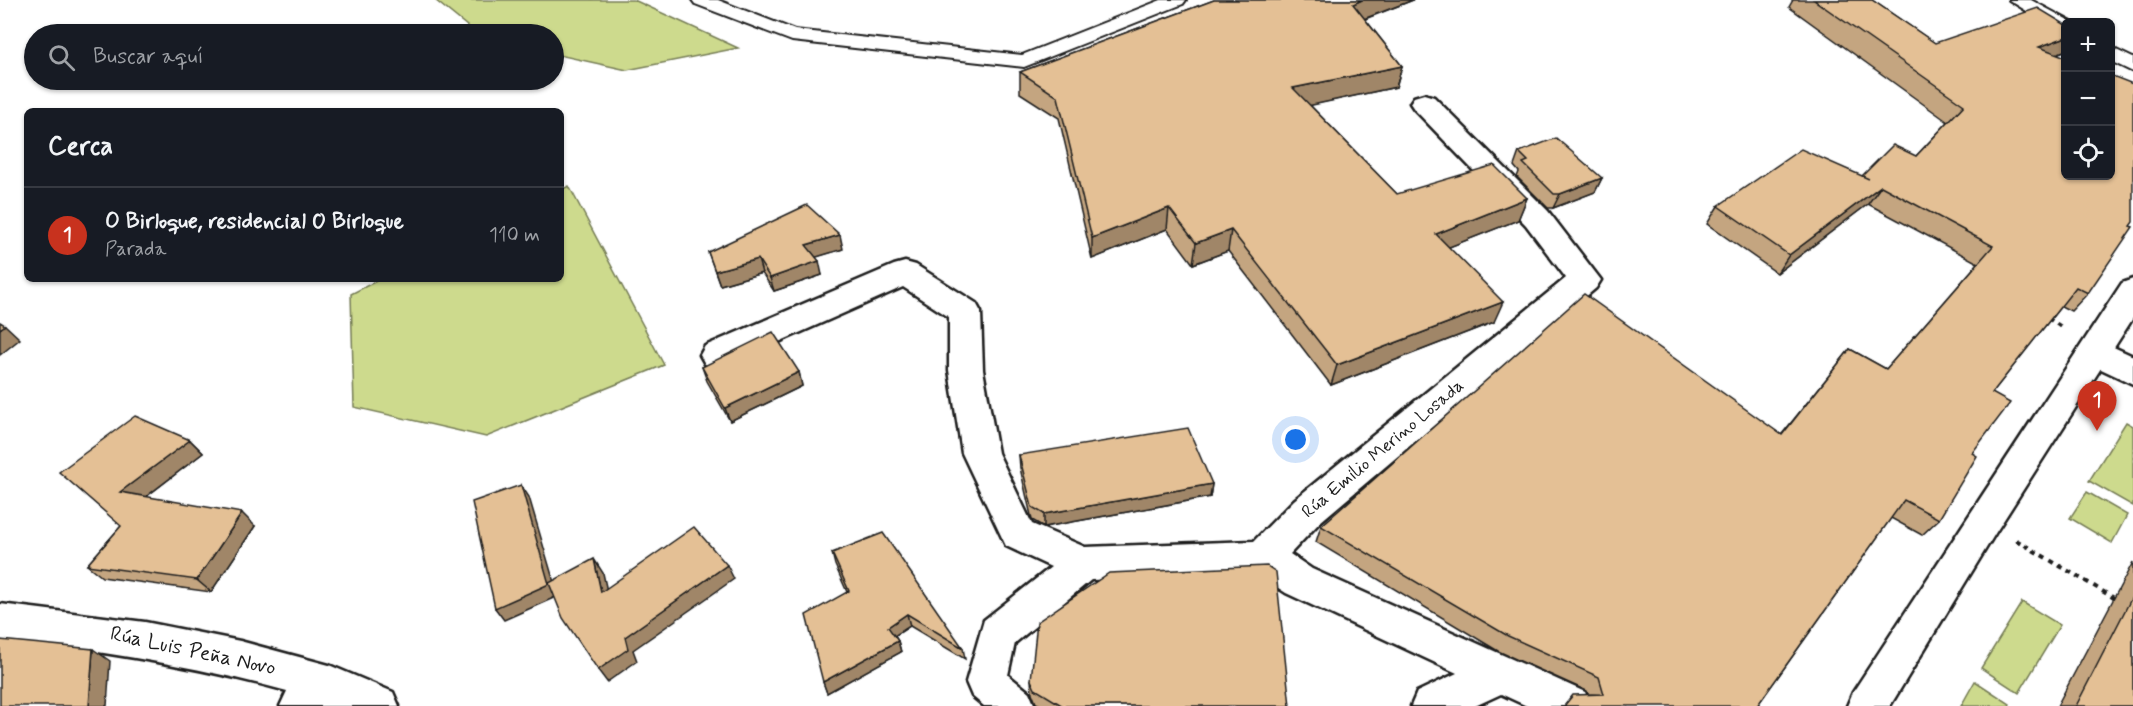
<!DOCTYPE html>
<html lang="es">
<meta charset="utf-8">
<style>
body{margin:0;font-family:Mynerve,sans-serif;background:#242831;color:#f1f3f6}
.controls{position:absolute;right:18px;top:18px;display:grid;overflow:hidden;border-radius:9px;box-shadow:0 2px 4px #0004}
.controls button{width:54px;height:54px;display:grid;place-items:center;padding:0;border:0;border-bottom:2px solid #363941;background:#171b24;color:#f1f3f6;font:30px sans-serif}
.you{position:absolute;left:1296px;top:440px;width:21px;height:21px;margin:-15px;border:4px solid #fff;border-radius:50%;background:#1a73e8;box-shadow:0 0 0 9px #1a73e833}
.badge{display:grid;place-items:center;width:39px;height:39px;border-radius:50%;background:#c8321e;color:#fff;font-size:20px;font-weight:700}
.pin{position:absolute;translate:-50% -50px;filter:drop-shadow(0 2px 3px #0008)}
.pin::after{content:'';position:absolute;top:32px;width:21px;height:18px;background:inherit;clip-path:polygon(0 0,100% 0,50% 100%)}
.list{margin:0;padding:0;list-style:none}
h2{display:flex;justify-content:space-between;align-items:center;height:78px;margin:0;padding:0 24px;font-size:26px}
h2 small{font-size:20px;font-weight:400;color:#9ea1a6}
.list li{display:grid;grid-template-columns:39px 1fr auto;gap:18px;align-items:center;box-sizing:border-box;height:96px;padding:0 24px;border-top:2px solid #363941}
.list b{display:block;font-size:22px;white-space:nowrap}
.list p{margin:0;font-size:20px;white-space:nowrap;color:#9ea1a6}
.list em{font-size:20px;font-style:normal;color:#9ea1a6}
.icon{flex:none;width:33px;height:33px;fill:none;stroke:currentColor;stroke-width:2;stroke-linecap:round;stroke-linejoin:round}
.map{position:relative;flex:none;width:2133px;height:706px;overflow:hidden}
.search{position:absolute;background:#171b24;box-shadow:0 2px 4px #0004;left:24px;top:24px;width:540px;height:66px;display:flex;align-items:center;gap:15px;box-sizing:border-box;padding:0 21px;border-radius:33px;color:#9ea1a6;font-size:22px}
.panel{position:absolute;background:#171b24;box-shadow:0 2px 4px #0004;left:24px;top:108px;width:540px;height:174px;border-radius:9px}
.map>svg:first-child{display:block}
.green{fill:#cdda8d;stroke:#747b54;stroke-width:1.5}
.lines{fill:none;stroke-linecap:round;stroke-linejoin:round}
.lane-casing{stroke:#1c1c1c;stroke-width:4}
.street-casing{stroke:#1c1c1c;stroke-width:5}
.secondary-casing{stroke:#1c1c1c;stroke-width:5}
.path{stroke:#1c1c1c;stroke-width:4;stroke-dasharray:5 5;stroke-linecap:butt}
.lane{fill:#fff;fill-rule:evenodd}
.street{fill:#fff;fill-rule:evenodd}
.secondary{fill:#fff;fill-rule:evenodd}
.wall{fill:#c4a580;stroke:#1c1c1c;stroke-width:1.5}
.shaded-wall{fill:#a08668;stroke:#1c1c1c;stroke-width:1.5}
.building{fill:#e4c095;stroke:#1c1c1c;stroke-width:1.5}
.labels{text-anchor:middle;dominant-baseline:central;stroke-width:4.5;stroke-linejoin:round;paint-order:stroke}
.street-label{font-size:18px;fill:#1c1c1c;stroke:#fff}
.near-street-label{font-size:21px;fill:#1c1c1c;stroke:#fff}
</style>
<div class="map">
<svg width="2133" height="706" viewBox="0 0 2133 706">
<rect width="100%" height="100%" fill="#fff"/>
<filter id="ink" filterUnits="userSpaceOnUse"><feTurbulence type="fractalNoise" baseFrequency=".0167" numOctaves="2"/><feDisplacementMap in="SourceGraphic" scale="12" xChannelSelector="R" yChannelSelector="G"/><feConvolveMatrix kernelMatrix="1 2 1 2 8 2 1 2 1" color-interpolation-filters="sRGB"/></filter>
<g filter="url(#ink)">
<g class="green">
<path d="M435,0H634L738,48L627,70L554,54V34H477Z"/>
<path d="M569,186L664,365L486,437L354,407L351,294L380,279H561V190Z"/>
<path d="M2126,422L2133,426V506L2089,481Z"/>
<path d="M2087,492L2127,515L2112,543L2070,518Z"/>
<path d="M2022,602L2060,625L2019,693L1981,668Z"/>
<path d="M1975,681L2010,704L2009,706H1961Z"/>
</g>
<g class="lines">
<defs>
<g id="lane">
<path d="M692,0H718L795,30L1022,55L1161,0H1186L1183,4L1024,67L792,41L695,4Z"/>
<path d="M2009,0H2031L2072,22H2066V32L2059,31Z"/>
<path d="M2110,47L2133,58V72L2110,61Z"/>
</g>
<g id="street">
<path d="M1424,94L1434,97L1548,211L1601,280L1596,288L1320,522L1290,554L1312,569L1585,692L1591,706H1527L1501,694L1475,706H1411L1417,692L1457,673L1286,593L1257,574L1091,580L1015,643L1008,675L1029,692L1035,706H984L972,696L966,682L984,620L1051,567L1006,546L962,453L949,370V317L903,287L729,364L717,368L705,364L700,355L705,346L894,265L905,262L916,265L976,303L981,312L983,370L998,453L1032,524L1085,547L1254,541L1294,500L1566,278L1526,225L1414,109L1410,103L1414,97Z"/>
<path d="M2096,339L2133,356V384L2084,361L2080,352L2084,343Z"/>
<path d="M0,604L145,622L240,641L329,665L393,692L399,706H280L287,691C192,665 97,650 0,640Z"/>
</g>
<path id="secondary" d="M2133,279V318L1996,532L1890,706H1847L1853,692L2122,283Z"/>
</defs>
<use href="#lane" class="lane-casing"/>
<use href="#street" class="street-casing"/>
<use href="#secondary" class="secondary-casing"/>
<g class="path">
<path d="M2048,318L2064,329"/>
<path d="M2016,540L2114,598"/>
</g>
<use href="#lane" class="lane"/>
<use href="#street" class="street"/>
<use href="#secondary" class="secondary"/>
</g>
<g class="wall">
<path d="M1214,0H1413L1365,19L1402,66L1396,87L1310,105L1397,194L1527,198L1518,220L1449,247L1494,322L1331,385L1228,251L1193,264L1167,229L1092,259L1059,118L1020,93V72Z"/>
<path d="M1793,0H1872L1935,43L2064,51L2056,54L2088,293L2071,311L2061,306L1992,393L1972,453L1939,519L1922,535L1891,518L1757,706L1588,694L1587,691L1498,651L1316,542L1321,526L1782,434L1850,349L1886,369L1978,263L1868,204L1777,273L1707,224L1718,206L1862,176L1916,156L1948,122L1789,7Z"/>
<path d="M1519,152L1602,178L1595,192L1553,208H1548L1517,177L1519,172L1514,166Z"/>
<path d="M843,249L815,257L822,275L774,291L762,273L720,285L708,252Z"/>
<path d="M702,367L799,372L802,386L730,421L707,381Z"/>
<path d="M190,440L203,453L146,497L255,526L211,592L102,577L87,565L121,526Z"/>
<path d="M1019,455L1212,484L1210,497L1044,527L1032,520L1020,468Z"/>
<path d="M832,553L963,648L965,659L910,626L895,636L898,641L901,652L827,693L823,682L847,592L835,565Z"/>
<path d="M2133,562V706H2057Z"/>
<path d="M1031,680L1290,706H1042L1036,703L1032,693Z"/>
</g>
<g class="shaded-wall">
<path d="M1362,0H1413L1348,25L1353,4Z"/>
<path d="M2066,37V49L2064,51L2025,65L2039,47Z"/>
<path d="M1402,66L1396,87L1289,110L1293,88Z"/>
<path d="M1602,178L1595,192L1553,208L1560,194Z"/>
<path d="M1881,186L1868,204L1777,273L1789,255Z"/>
<path d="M1527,198L1518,220L1429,255L1436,234Z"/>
<path d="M1169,208L1167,229L1092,259V238Z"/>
<path d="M1231,230L1228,251L1193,264L1196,243Z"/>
<path d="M840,235L843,249L810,259L806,245Z"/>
<path d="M758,259L762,273L720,285L715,271Z"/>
<path d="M819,261L822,275L774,291L770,278Z"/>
<path d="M1503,302L1494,322L1331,385L1337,365Z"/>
<path d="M5,325L20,339L0,355V329Z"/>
<path d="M799,372L802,386L730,421L725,408Z"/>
<path d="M190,440L203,453L135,505L120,492Z"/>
<path d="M1212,484L1210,497L1044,527V514Z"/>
<path d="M521,485L529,497L558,596L504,620L495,608Z"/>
<path d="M242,513L255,526L211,592L197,580Z"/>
<path d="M594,559L603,573L610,605L601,592Z"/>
<path d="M727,565L734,579L633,650L637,661L607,682L598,670L625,637Z"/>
<path d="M907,614L910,626L891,638L888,627Z"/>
<path d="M898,641L901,652L827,693L823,682Z"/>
<path d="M93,649L110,661L107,706H89Z"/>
</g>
<g class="building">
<path d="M1214,0H1362L1353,4L1402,66L1293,88L1397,194L1494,165L1527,198L1436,234L1503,302L1337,365L1231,230L1196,243L1169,208L1092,238L1058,97L1020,72Z"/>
<path d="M1814,0H1872L1935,43L2038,8L2066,25V37L2039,47L2066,57V176H2110V75L2133,84V222L2130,226L2133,227L2088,293L2076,287L1992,393L2010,403L1972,453L1977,456L1939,519L1904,500L1757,706H1564L1573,695L1604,694L1599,677L1508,636L1321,526L1584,294L1782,435L1850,349L1886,369L1993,246L1881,186L1789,255L1718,206L1801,149L1869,179L1862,176L1893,145L1916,156L1964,105Z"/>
<path d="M1556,138L1602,178L1560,194H1554L1523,163L1528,161L1519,152Z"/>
<path d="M807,205L840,235L806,245L819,261L770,278L758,259L715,271L708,252Z"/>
<path d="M0,322L5,325L0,329Z"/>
<path d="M773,332L799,372L725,408L702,367Z"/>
<path d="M135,416L190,440L120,492L242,513L197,580L87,565L121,526L59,472Z"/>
<path d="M1188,428L1212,484L1044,514L1032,507L1019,455Z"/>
<path d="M521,485L549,584L495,608L472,502Z"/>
<path d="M694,527L727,565L625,637L628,649L598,670L563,618L549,583L594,559L601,592Z"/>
<path d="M883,533L963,648L907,614L888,627L898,641L823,682L806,615L849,591L832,553Z"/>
<path d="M1267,566L1276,572L1290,706H1063L1035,689L1031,680L1037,622L1109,573Z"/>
<path d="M2133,595V706H2076Z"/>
<path d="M0,640L93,649L89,706H0Z"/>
</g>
</g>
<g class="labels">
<g class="street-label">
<text transform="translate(1383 449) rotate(-40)">Rúa Emilio Merino Losada</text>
</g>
<g class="near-street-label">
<text transform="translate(193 651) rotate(12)">Rúa Luis Peña Novo</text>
</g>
</g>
</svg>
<div class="controls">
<button>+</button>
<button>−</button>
<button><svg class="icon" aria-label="locate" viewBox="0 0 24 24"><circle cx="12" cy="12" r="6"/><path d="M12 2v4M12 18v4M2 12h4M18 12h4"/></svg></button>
</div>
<div class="you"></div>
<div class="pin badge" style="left:2097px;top:431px">1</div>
<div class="search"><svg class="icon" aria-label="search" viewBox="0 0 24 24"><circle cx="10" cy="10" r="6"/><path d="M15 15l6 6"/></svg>Buscar aquí</div>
<section class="panel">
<h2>Cerca<small></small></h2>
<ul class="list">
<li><span class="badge">1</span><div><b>O Birloque, residencial O Birloque</b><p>Parada</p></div><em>110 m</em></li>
</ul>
</section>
</div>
